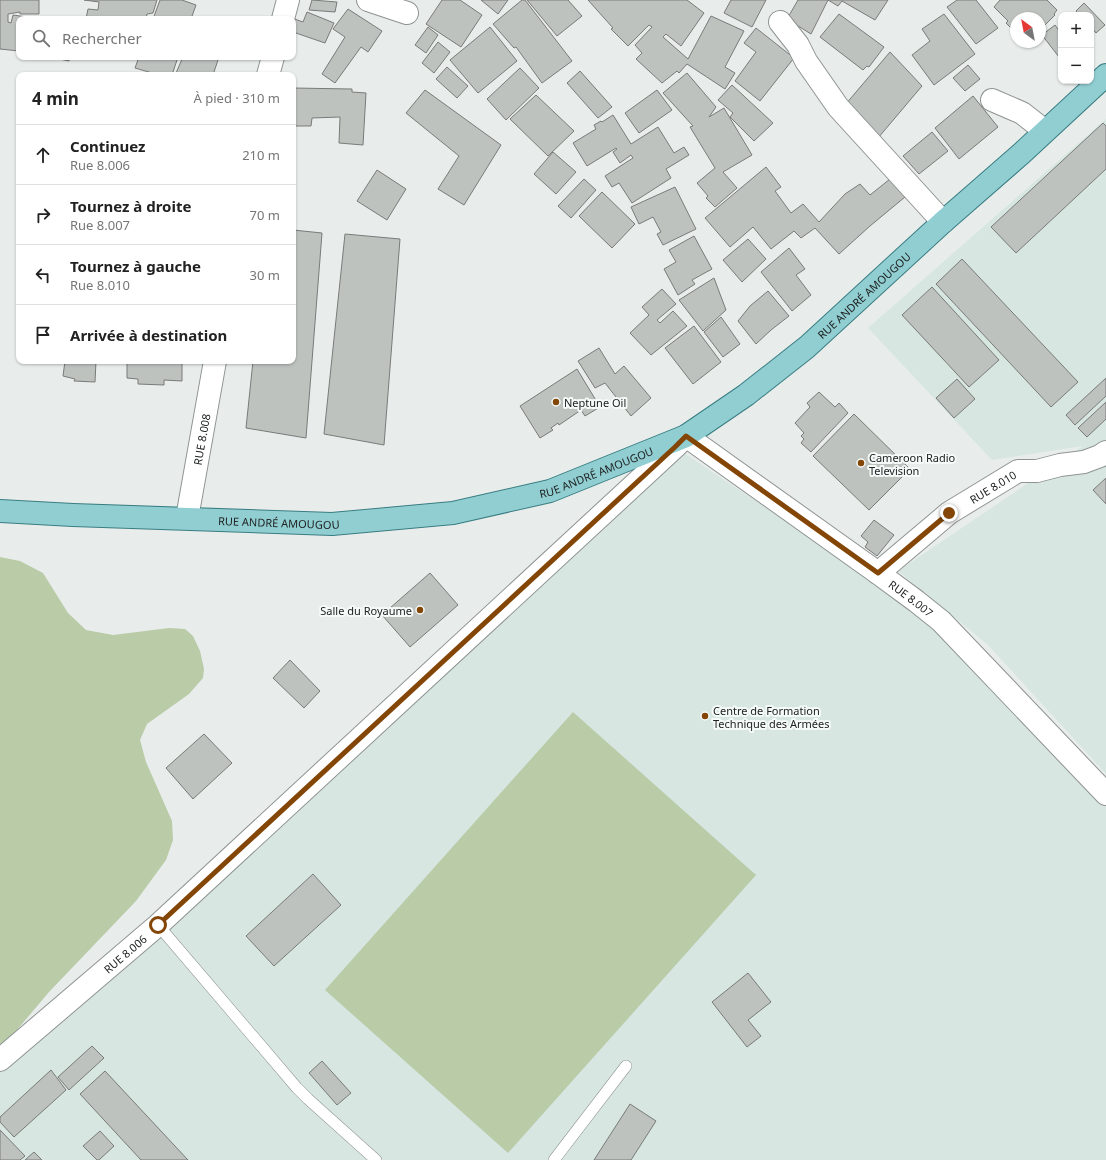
<!DOCTYPE html>
<html lang="fr">
<meta charset="utf-8">
<style>
body{margin:0;font-family:"Noto Sans",sans-serif;background:#f6f6f6;color:#222}
.controls{position:absolute;right:12px;top:12px;display:grid;overflow:hidden;border-radius:8px;box-shadow:0 1px 3px #0004}
.controls button{width:36px;height:36px;display:grid;place-items:center;padding:0;border:0;border-bottom:1px solid #e0e0e0;background:#fff;color:#222;font:20px sans-serif}
.compass{position:absolute;left:1010px;top:12px;width:36px;height:36px;border-radius:50%;background:#fff;box-shadow:0 1px 3px #0004;rotate:328deg}
.stop{position:absolute;width:12px;height:12px;margin:-9px;border:3px solid #844607;border-radius:50%;background:#fff}
.stop.end{background:#844607;border-color:#fff;box-shadow:0 1px 4px #0008}
.list{margin:0;padding:0;list-style:none}
h2{display:flex;justify-content:space-between;align-items:center;height:52px;margin:0;padding:0 16px;font-size:17px}
h2 small{font-size:13px;font-weight:400;color:#767676}
.list li{display:grid;grid-template-columns:26px 1fr auto;gap:12px;align-items:center;box-sizing:border-box;height:60px;padding:0 16px;border-top:1px solid #e0e0e0}
.list b{display:block;font-size:15px;white-space:nowrap}
.list p{margin:0;font-size:13px;white-space:nowrap;color:#767676}
.list em{font-size:13px;font-style:normal;color:#767676}
.icon{flex:none;width:22px;height:22px;fill:none;stroke:currentColor;stroke-width:2;stroke-linecap:round;stroke-linejoin:round}
.map{position:relative;flex:none;width:1106px;height:1160px;overflow:hidden}
.search{position:absolute;background:#fff;box-shadow:0 1px 3px #0004;left:16px;top:16px;width:280px;height:44px;display:flex;align-items:center;gap:10px;box-sizing:border-box;padding:0 14px;border-radius:8px;color:#767676;font-size:15px}
.panel{position:absolute;background:#fff;box-shadow:0 1px 3px #0004;left:16px;top:72px;width:280px;height:292px;border-radius:8px}
.map>svg:first-child{display:block}
.built{fill:#d7e6e1}
.green{fill:#b9cba7}
.building{fill:#bec2bf;stroke:#787b79}
.lines{fill:none;stroke-linecap:round;stroke-linejoin:round}
.lane-casing{stroke:#8f9492;stroke-width:12}
.street-casing{stroke:#8f9492;stroke-width:24}
.primary-casing{stroke:#397d81;stroke-width:24}
.lane{stroke:#fff;stroke-width:11}
.street{stroke:#fff;stroke-width:22}
.primary{stroke:#90ced2;stroke-width:22}
.route{stroke:#844607;stroke-width:5}
.poi-dot{fill:#844607;stroke:#f5fbf9;stroke-width:1.5}
.labels{text-anchor:middle;dominant-baseline:central;stroke-width:4;stroke-linejoin:round;paint-order:stroke}
.street-label{font-size:11px;fill:#212323;stroke:#f5fbf9}
.poi-label{font-size:11px;fill:#212323;stroke:#f5fbf9;text-anchor:start}
</style>
<div class="map">
<svg width="1106" height="1160" viewBox="0 0 1106 1160">
<rect width="100%" height="100%" fill="#e8edec"/>
<g class="built">
<path d="M1106,119V774L988,645L898,571L1083,446L992,460L868,328Z"/>
<path d="M675,447L871,578L934,627L1106,805V1160H0V1068Z"/>
</g>
<g class="green">
<path d="M0,557L20,561L43,573L68,613L86,630L113,635L169,628L185,629L193,636L200,651L204,669L203,678L189,694L147,724L140,740L146,762L172,821L173,840L166,860L136,901L49,992L0,1050Z"/>
<path d="M573,712L756,875L508,1153L325,990Z"/>
</g>
<g class="building">
<path d="M0,0H39V14H20V12L8,14V22L11,23L13,15L41,19H19V51L0,49Z"/>
<path d="M84,0H157L153,13L147,14L146,19H86L88,9L98,10L99,2Z"/>
<path d="M160,0H182L196,5L191,19H153Z"/>
<path d="M312,0L337,2L335,12L309,10Z"/>
<path d="M442,0H460L482,15L461,47L426,24Z"/>
<path d="M481,0H508L498,14Z"/>
<path d="M522,0H525L572,61L542,83L516,47L514,48L493,24Z"/>
<path d="M527,0H568L582,16L557,36Z"/>
<path d="M588,0H687L704,13L681,46L666,34L663,37L688,59L711,16L744,31L725,67L735,73L725,89L687,64L679,73L677,71L662,83L636,59L642,53L635,45L652,27L649,25L628,46L611,29L613,28Z"/>
<path d="M731,0H766L752,27L724,13Z"/>
<path d="M798,0H888L875,20L842,1L838,6L828,0L811,34L787,19Z"/>
<path d="M957,0H976L998,28L976,44L947,7Z"/>
<path d="M1000,0H1047L1057,10L1054,14L1055,15L1040,30V18H1016V33L1006,23L1008,21L994,7Z"/>
<path d="M1084,3L1105,25L1096,33L1091,27V15H1079L1076,11Z"/>
<path d="M348,9L382,31L368,52L361,47L335,83L322,74L345,37L333,29Z"/>
<path d="M307,12L334,23L325,43L293,32V19L289,17L303,22Z"/>
<path d="M839,14L884,47L869,67L867,66L863,70L820,37Z"/>
<path d="M944,14L975,54L934,85L912,55L930,41L922,29Z"/>
<path d="M1055,25L1061,33V55L1059,57L1042,35Z"/>
<path d="M428,27L438,35L426,53L415,45Z"/>
<path d="M490,27L517,61L478,93L450,60Z"/>
<path d="M756,28L794,58L760,101L735,81L756,52L744,43Z"/>
<path d="M438,42L450,52L434,73L422,63Z"/>
<path d="M890,52L922,86L878,138L845,105Z"/>
<path d="M50,57H70L69,61Z"/>
<path d="M139,57H178L172,75H159L135,68Z"/>
<path d="M183,57H219L213,75H180L176,73Z"/>
<path d="M968,65L980,79L965,91L953,78Z"/>
<path d="M447,67L468,86L457,98L436,79Z"/>
<path d="M520,68L539,88L506,120L487,99Z"/>
<path d="M580,71L612,107L598,118L567,83Z"/>
<path d="M687,73L716,107L709,117L724,108L752,155L723,172L737,188L715,207L706,198L708,196L697,183L715,168L690,127L693,126L663,93Z"/>
<path d="M732,85L773,123L754,141L730,117L733,113L718,100Z"/>
<path d="M293,88L352,89V92L366,93L363,145L339,143L340,117L312,118L311,126H293Z"/>
<path d="M425,90L501,145L464,205L438,189L459,156L406,113Z"/>
<path d="M657,90L672,110L639,133L625,113Z"/>
<path d="M536,95L574,131L548,156L510,119Z"/>
<path d="M973,96L998,127L959,159L935,128Z"/>
<path d="M613,115L631,144L658,127L674,153L684,147L689,155L666,169L671,178L632,203L619,183L612,187L605,176L633,158L631,155L620,163L613,152L617,149L616,148L587,166L573,143L596,129L594,125L601,121L602,122Z"/>
<path d="M1103,123L1106,126V169L1016,253L991,227Z"/>
<path d="M932,132L948,151L919,174L903,156Z"/>
<path d="M553,152L576,172L556,194L534,174Z"/>
<path d="M766,167L781,187L775,191L791,213L803,204L819,222L845,194L860,184L870,195L890,179L905,197L870,226L839,254L815,228L801,238L794,231L771,249L753,227L730,247L705,218Z"/>
<path d="M377,170L406,189L387,220L357,201Z"/>
<path d="M584,179L596,190L571,218L558,206Z"/>
<path d="M675,187L696,229L663,245L657,234L661,232L653,217L639,224L631,207Z"/>
<path d="M602,192L635,224L612,248L579,216Z"/>
<path d="M293,230L322,233L306,438L246,428L253,361H293Z"/>
<path d="M345,234L400,239L384,445L324,434Z"/>
<path d="M694,236L712,269L692,280L695,284L678,295L664,269L676,262L669,250Z"/>
<path d="M748,239L766,259L742,282L723,260Z"/>
<path d="M789,248L805,269L796,275L811,295L792,311L761,272Z"/>
<path d="M962,259L1078,382L1051,407L936,284Z"/>
<path d="M714,278L726,310L703,331L679,300Z"/>
<path d="M932,287L999,360L969,387L902,315Z"/>
<path d="M662,289L676,304L657,320L660,323L673,311L687,326L651,355L630,333L649,315L642,307Z"/>
<path d="M768,291L789,316L771,330L756,344L738,321L750,306Z"/>
<path d="M721,317L740,344L723,357L704,332Z"/>
<path d="M694,326L721,362L693,384L665,348Z"/>
<path d="M599,348L615,374L624,366L651,398L631,416L605,383L595,388L578,361Z"/>
<path d="M65,361H96L95,382L74,381L75,379L63,376Z"/>
<path d="M127,361H182V381L164,380V385L138,384V379L127,378Z"/>
<path d="M577,369L600,407L585,416L581,410L559,425L558,423L551,428L553,430L540,438L520,406Z"/>
<path d="M1106,378V396L1075,425L1066,415Z"/>
<path d="M957,379L975,399L954,418L936,398Z"/>
<path d="M819,392L835,407L839,403L848,413L811,452L801,443L804,439L801,436L804,433L795,423L810,407L807,403Z"/>
<path d="M1106,402V419L1087,437L1078,428Z"/>
<path d="M854,414L910,469L869,510L813,456Z"/>
<path d="M1106,478V504L1093,490Z"/>
<path d="M874,520L894,535L877,556L865,547L868,542L861,536Z"/>
<path d="M430,573L458,605L410,647L382,615Z"/>
<path d="M290,660L320,691L304,708L273,678Z"/>
<path d="M204,734L232,763L193,799L166,768Z"/>
<path d="M313,874L341,905L274,966L246,936Z"/>
<path d="M748,973L771,1002L748,1020L761,1036L747,1047L712,1002Z"/>
<path d="M92,1046L104,1058L69,1090L58,1077Z"/>
<path d="M322,1061L351,1093L337,1105L309,1073Z"/>
<path d="M51,1070L66,1090L14,1137L0,1122V1117Z"/>
<path d="M105,1071L188,1160H141L80,1094Z"/>
<path d="M630,1104L656,1121L631,1160H594Z"/>
<path d="M0,1130L25,1156L20,1160H0Z"/>
<path d="M100,1131L114,1146L99,1160H97L83,1146Z"/>
<path d="M34,1152L42,1160H25Z"/>
</g>
<g class="lines">
<defs>
<g id="lane">
<path d="M158,925L297,1088L308,1099L376,1160"/>
<path d="M554,1160L626,1066"/>
</g>
<g id="street">
<path d="M368,0L407,13"/>
<path d="M283,19L288,0"/>
<path d="M780,22L798,45L806,61L838,107L943,222"/>
<path d="M268,75L273,57"/>
<path d="M992,100L1022,113L1045,131"/>
<path id="s1" d="M187,518L215,361"/>
<path id="s2" d="M878,573L949,513L1018,471H1037L1060,465L1084,462L1100,456L1106,452"/>
<path id="s3" d="M0,1060L158,925L675,447L686,436L878,573L916,601L941,621L1106,794"/>
</g>
<g id="primary">
<path id="s4" d="M0,511L73,515L332,524L453,513L550,491L686,436L746,395L807,347L943,222L1022,153L1106,75"/>
</g>
</defs>
<use href="#lane" class="lane-casing"/>
<use href="#street" class="street-casing"/>
<use href="#primary" class="primary-casing"/>
<use href="#lane" class="lane"/>
<use href="#street" class="street"/>
<use href="#primary" class="primary"/>
</g>
<g class="lines">
<path class="route" d="M158,925L675,447L686,436L878,573L949,513"/>
</g>
<g class="poi-dot">
<circle cx="556" cy="402" r="4"/>
<circle cx="861" cy="463" r="4"/>
<circle cx="420" cy="610" r="4"/>
<circle cx="705" cy="716" r="4"/>
</g>
<g class="labels">
<g class="street-label">
<text stroke="none"><textPath href="#s4" startOffset="927">RUE ANDRÉ AMOUGOU</textPath></text>
<text stroke="none"><textPath href="#s1" startOffset="80">RUE 8.008</textPath></text>
<text stroke="none"><textPath href="#s4" startOffset="603">RUE ANDRÉ AMOUGOU</textPath></text>
<text stroke="none"><textPath href="#s2" startOffset="144">RUE 8.010</textPath></text>
<text stroke="none"><textPath href="#s4" startOffset="279">RUE ANDRÉ AMOUGOU</textPath></text>
<text stroke="none"><textPath href="#s3" startOffset="1205">RUE 8.007</textPath></text>
<text stroke="none"><textPath href="#s3" startOffset="164">RUE 8.006</textPath></text>
</g>
<g class="poi-label">
<text x="564" y="402">Neptune Oil</text>
<text x="869" y="457">Cameroon Radio<tspan x="869" dy="13">Television</tspan></text>
<text x="412" y="610" text-anchor="end">Salle du Royaume</text>
<text x="713" y="710">Centre de Formation<tspan x="713" dy="13">Technique des Armées</tspan></text>
</g>
</g>
</svg>
<div class="controls">
<button>+</button>
<button>−</button>
</div>
<svg class="compass" viewBox="-18 -18 36 36"><path d="M0-13l5 13h-10z" fill="#e53935"/><path d="M0 13l5-13h-10z" fill="#767676"/></svg>
<div class="stop" style="left:158px;top:925px"></div>
<div class="stop end" style="left:949px;top:513px"></div>
<div class="search"><svg class="icon" aria-label="search" viewBox="0 0 24 24"><circle cx="10" cy="10" r="6"/><path d="M15 15l6 6"/></svg>Rechercher</div>
<section class="panel">
<h2>4 min<small>À pied · 310 m</small></h2>
<ul class="list">
<li><svg class="icon" aria-label="ahead" viewBox="0 0 24 24"><path d="M12 20V5M6 11l6-6 6 6"/></svg><div><b>Continuez</b><p>Rue 8.006</p></div><em>210 m</em></li>
<li><svg class="icon" aria-label="right" viewBox="0 0 24 24"><path d="M7 20v-9h11M14 6l5 5-5 5"/></svg><div><b>Tournez à droite</b><p>Rue 8.007</p></div><em>70 m</em></li>
<li><svg class="icon" aria-label="left" viewBox="0 0 24 24"><path d="M17 20v-9H6M10 6l-5 5 5 5"/></svg><div><b>Tournez à gauche</b><p>Rue 8.010</p></div><em>30 m</em></li>
<li><svg class="icon" aria-label="arrive" viewBox="0 0 24 24"><path d="M6 21V4h12l-3 4 3 4H6"/></svg><div><b>Arrivée à destination</b></div></li>
</ul>
</section>
</div>
